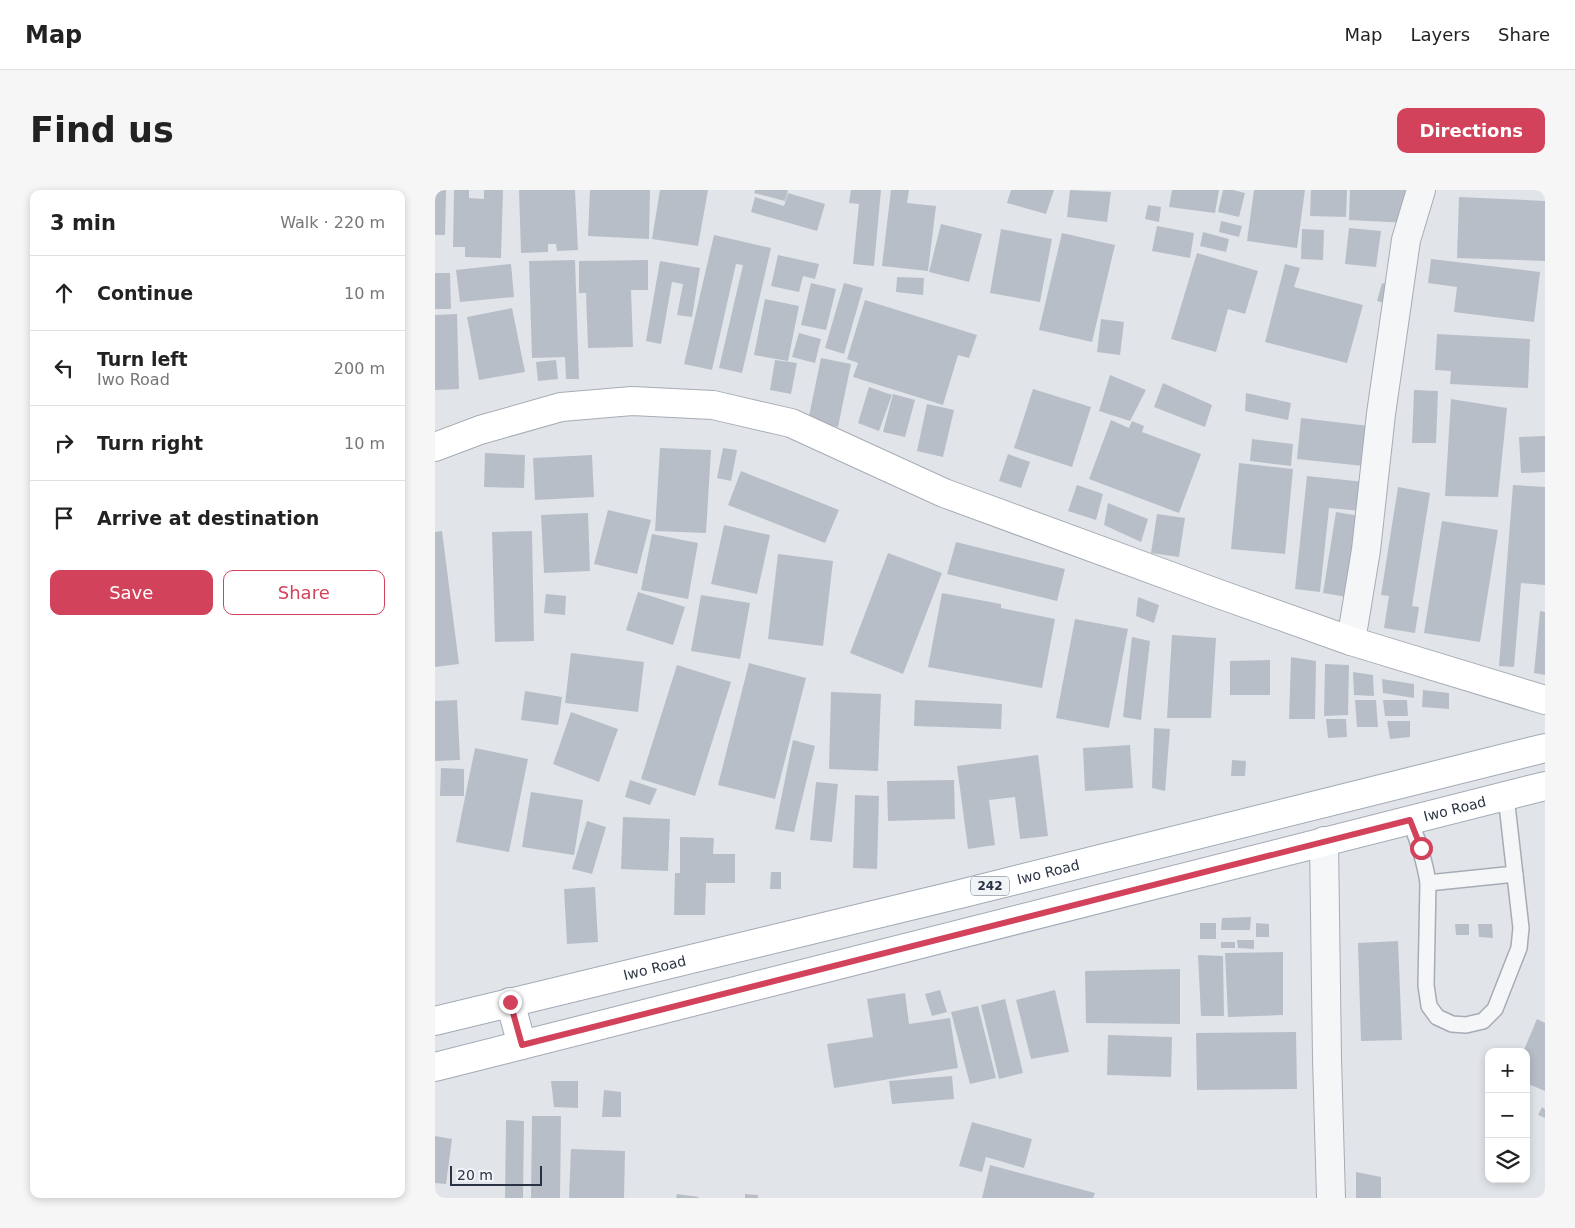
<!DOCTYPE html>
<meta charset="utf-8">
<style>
body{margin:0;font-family:"DejaVu Sans",sans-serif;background:#f6f6f6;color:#222}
.controls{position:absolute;right:15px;bottom:15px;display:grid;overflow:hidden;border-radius:10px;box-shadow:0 2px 8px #0003}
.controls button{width:45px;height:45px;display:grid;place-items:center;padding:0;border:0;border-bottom:1px solid #e0e0e0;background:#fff;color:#222;font:25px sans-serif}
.scale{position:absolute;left:15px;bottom:12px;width:92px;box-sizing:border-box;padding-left:5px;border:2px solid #293343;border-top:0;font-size:14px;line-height:18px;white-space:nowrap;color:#293343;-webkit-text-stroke:4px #f1f4f7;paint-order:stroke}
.stop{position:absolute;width:15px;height:15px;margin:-11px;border:4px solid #d3425b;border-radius:50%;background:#fff}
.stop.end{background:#d3425b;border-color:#fff;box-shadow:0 1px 5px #0008}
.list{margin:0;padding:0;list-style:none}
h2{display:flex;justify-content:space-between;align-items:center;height:65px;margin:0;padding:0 20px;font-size:21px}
h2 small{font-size:16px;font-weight:400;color:#767676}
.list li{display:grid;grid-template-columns:32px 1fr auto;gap:15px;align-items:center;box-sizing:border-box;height:75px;padding:0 20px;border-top:1px solid #e0e0e0}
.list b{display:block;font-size:19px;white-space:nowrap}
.list p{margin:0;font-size:16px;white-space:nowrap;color:#767676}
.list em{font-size:16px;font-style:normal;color:#767676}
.actions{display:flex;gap:10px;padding:15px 20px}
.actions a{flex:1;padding:11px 0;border:1px solid #d3425b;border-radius:10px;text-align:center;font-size:18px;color:#d3425b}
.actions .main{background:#d3425b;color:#fff}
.icon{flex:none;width:28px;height:28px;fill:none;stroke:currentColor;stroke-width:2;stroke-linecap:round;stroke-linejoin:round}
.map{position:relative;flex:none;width:1110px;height:1008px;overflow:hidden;border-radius:10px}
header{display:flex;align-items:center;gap:30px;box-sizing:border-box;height:70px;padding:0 25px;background:#fff;border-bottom:1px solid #e0e0e0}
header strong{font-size:24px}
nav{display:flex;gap:28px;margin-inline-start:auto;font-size:18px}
.intro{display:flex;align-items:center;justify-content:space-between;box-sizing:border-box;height:120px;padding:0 30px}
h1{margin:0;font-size:35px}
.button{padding:12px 22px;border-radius:10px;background:#d3425b;color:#fff;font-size:18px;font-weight:700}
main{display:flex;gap:30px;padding:0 30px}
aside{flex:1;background:#fff;border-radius:10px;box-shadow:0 2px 8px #0003}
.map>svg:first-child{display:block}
.building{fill:#b8bec8}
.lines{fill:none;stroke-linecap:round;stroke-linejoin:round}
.lane-casing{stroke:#a6acb5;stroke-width:18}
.street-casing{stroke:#a6acb5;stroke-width:30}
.secondary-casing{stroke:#a6acb5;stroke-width:30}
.primary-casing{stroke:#a0a9b6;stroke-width:30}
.lane{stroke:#f4f6f8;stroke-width:15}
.street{stroke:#f4f6f8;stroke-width:28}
.secondary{stroke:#fff;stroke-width:28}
.primary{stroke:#fff;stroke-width:28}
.route{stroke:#d3425b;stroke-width:6}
.labels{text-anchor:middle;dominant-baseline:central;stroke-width:4;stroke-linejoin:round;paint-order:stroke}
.shield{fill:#f1f4f7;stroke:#656d79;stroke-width:1}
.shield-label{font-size:12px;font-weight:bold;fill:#293343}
.street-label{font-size:14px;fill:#293343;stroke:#f1f4f7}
</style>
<header>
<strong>Map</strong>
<nav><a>Map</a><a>Layers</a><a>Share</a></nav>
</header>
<div class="intro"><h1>Find us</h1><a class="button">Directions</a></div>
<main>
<aside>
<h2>3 min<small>Walk · 220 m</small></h2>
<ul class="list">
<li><svg class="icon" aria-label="ahead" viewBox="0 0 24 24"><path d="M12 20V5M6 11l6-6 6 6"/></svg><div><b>Continue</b></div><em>10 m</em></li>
<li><svg class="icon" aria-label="left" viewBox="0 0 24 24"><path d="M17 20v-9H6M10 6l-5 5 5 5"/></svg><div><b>Turn left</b><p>Iwo Road</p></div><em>200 m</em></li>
<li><svg class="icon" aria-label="right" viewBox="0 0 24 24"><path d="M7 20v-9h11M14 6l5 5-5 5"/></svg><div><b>Turn right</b></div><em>10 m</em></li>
<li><svg class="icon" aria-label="arrive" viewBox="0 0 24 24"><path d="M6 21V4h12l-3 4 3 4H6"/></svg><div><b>Arrive at destination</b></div></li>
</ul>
<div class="actions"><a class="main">Save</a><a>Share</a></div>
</aside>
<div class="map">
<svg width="1110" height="1008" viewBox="0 0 1110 1008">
<rect width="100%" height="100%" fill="#e1e5ea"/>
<g class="building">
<path d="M0,0H11L10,45H0Z"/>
<path d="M19,0H34V8L49,9V0H68L66,68L30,67V57H18Z"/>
<path d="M84,0H140L143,60L122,61L121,54H113V62L86,63Z"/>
<path d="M155,0H215L214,49L153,46Z"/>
<path d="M225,0H273L263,56L217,49Z"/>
<path d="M320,0H353L350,11L319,3Z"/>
<path d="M416,0H446L439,76L418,74L424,14L414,13Z"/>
<path d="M456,0H474L472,13L501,16L493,81L447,76Z"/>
<path d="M576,0H619L611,24L572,13Z"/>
<path d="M635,0L676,2L672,32L632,27Z"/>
<path d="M737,0H784L780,23L734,17Z"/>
<path d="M788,0H798L810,3L804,27L783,22Z"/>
<path d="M819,0H870L862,58L812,51Z"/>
<path d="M876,0H912L911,27L875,26Z"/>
<path d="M915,0H974L973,33L914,30Z"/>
<path d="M353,3L390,14L382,41L316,22L320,7L349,16Z"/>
<path d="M1024,7L1110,11V71L1022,68Z"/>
<path d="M713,15L726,17L724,32L710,29Z"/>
<path d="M786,31L807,36L804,47L784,42Z"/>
<path d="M506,34L547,44L534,92L494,82Z"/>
<path d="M722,36L759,43L755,68L717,61Z"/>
<path d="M914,38L946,41L941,77L910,74Z"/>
<path d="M566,39L617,49L605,112L555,103Z"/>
<path d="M867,39L889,40L888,70L866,69Z"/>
<path d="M768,42L794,49L791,62L765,56Z"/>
<path d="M627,43L680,55L657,152L604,140Z"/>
<path d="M279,45L336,58L307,183L284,178L308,75L301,74L277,180L249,174Z"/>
<path d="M762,63L823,81L810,124L793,119L781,162L736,149Z"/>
<path d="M343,65L384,74L380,89L368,86L364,102L336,96Z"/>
<path d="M996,69L1105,82L1099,132L1019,122L1022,97L993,93Z"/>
<path d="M140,70L144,189H131L130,167L97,168L94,71Z"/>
<path d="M213,70V100H196L198,157L153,158L151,103H144V71Z"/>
<path d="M225,71L265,78L257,127L242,125L248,94L237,92L226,154L211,151Z"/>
<path d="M76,74L79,107L25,112L21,80Z"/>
<path d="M850,74L865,78L859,97L928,115L912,173L830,152Z"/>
<path d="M0,83H15L16,119H0Z"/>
<path d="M462,87L489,88L488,105L461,102Z"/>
<path d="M376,93L401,99L391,140L366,135Z"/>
<path d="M409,93L428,98L409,164L390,158Z"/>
<path d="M947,93L962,97L957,115L942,111Z"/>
<path d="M330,109L364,116L353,171L319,165Z"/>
<path d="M430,110L542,145L534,168L523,165L508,215L418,187L423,173L412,169Z"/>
<path d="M77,118L90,182L44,190L32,127Z"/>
<path d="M22,124L24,199L0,200V125Z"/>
<path d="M666,129L689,132L685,165L662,162Z"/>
<path d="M364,143L386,149L380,173L357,167Z"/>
<path d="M1002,144L1095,149L1093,198L1015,194L1016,181L1000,180Z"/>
<path d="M386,168L416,174L403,237L373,231Z"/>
<path d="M121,170L123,189L103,191L101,172Z"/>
<path d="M340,170L362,173L356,204L335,200Z"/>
<path d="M675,185L711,200L695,231L664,221Z"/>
<path d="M728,193L777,215L770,237L719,217Z"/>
<path d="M434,197L457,205L444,241L423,233Z"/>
<path d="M598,199L656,217L637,277L579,258Z"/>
<path d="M979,200L1003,201L1001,253H977Z"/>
<path d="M811,203L856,213L853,230L810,221Z"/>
<path d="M458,204L480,210L470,247L448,242Z"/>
<path d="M1016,209L1072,218L1063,307L1010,306Z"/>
<path d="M492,214L519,220L508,267L482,261Z"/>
<path d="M866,228L934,236L929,276L862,269Z"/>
<path d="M676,230L694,238L697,231L709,236L707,242L766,264L744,323L654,289Z"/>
<path d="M1110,246V282L1086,283L1084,247Z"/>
<path d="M817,249L858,254L856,276L815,271Z"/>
<path d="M225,258L276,260L271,343L220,341Z"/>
<path d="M288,258L302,260L296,291L282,288Z"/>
<path d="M50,263L90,265L89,298L49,297Z"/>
<path d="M573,264L595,272L586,298L564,291Z"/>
<path d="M157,265L159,307L100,310L98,268Z"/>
<path d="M804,273L858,279L850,364L796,359Z"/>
<path d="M306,281L404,320L390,353L293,315Z"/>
<path d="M872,286L930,292L926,321L894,318L885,402L860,399Z"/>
<path d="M642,295L668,304L661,330L633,321Z"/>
<path d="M1078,295L1110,297V395L1086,393L1079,477L1064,476Z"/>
<path d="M963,297L995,303L977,416L984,417L980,443L949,438L954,406L946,405Z"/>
<path d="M673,313L713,329L706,352L669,335Z"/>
<path d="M173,320L216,330L202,384L159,374Z"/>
<path d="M901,322L925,326L912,407L888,403Z"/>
<path d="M153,323L155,381L109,383L106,325Z"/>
<path d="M722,324L750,328L744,367L716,363Z"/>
<path d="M1007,331L1063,340L1045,452L989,443Z"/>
<path d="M289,335L335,345L322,404L276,394Z"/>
<path d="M7,341L24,474L0,477V342Z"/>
<path d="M97,341L99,451L60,452L57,342Z"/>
<path d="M217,344L263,353L253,409L206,400Z"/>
<path d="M521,352L630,379L622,411L512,384Z"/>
<path d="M453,363L507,383L468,484L415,463Z"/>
<path d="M343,364L398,371L388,456L333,449Z"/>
<path d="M203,402L250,417L238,455L191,440Z"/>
<path d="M507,403L566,414V418L620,429L607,498L493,477Z"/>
<path d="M111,404L131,406L130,425L109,423Z"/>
<path d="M266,405L315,413L305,469L256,461Z"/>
<path d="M703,407L724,415L719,433L701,426Z"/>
<path d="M1105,421L1110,422V485L1099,483Z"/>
<path d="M640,429L693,439L674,538L621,528Z"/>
<path d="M737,445L781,448L776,528H732Z"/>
<path d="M697,447L715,451L706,530L688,527Z"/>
<path d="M136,463L209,472L203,522L130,513Z"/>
<path d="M856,467L881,471L880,529H854Z"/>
<path d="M835,470V505H795V471Z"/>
<path d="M314,473L371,488L340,609L283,595Z"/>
<path d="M890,474L914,475L913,525L889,526Z"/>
<path d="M242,475L296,492L260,606L206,589Z"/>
<path d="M918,482L938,485L939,506L919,505Z"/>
<path d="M947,489L979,494V508L948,503Z"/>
<path d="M988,500L1014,503V519L987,517Z"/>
<path d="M90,501L127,507L123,535L86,530Z"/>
<path d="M396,502L446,504L443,581L394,579Z"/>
<path d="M22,510L25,570L0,571V511Z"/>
<path d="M480,510L567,514L566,539L479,536Z"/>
<path d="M920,510H941L943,537H922Z"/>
<path d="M948,510H972L973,526H950Z"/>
<path d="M136,522L183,539L164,592L118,574Z"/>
<path d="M891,529H911L912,547L893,548Z"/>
<path d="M952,531H975V547L955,549Z"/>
<path d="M719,538L735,539L730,601L717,598Z"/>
<path d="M358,550L380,556L359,642L340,639Z"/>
<path d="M695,555L698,598L650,601L648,558Z"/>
<path d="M40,558L93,569L74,662L21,652Z"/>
<path d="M603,565L613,646L585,649L580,607L554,610L560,655L533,659L522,576Z"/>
<path d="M797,570L811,571L810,586H796Z"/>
<path d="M6,578L29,579V606H5Z"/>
<path d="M195,590L222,599L215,615L190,607Z"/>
<path d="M519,590L520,629L453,631L452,591Z"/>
<path d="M381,592L403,594L397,652L375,650Z"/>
<path d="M96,602L148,610L139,665L87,657Z"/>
<path d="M420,605L444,606L442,679L418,678Z"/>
<path d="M188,627L235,629L233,681L186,679Z"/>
<path d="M152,631L171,637L157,684L137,679Z"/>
<path d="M245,647L279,648L278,664H300V693H271L270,725H239L240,683H245Z"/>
<path d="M336,682H346V699H335Z"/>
<path d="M160,697L163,752L132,754L129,699Z"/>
<path d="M816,727L815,740H786L787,728Z"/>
<rect x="765" y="733" width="16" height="16"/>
<path d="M821,733L834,734V747H821Z"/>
<path d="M1020,734H1034V745H1021Z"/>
<path d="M1043,734H1057L1058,748L1044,747Z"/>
<path d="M802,750H819V759L803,758Z"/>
<path d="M963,751L967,850L926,851L923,753Z"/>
<rect x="786" y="752" width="14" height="6"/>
<path d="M848,762V825L793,827L790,763Z"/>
<path d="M763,765L788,766L789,826H766Z"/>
<path d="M745,779V834L651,833L650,781Z"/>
<path d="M505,800L512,822L497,826L490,804Z"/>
<path d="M620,800L634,862L596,869L581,810Z"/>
<path d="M470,803L474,834L515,828L523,878L399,898L392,854L438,847L432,809Z"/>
<path d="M570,809L588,883L564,889L546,815Z"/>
<path d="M543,816L561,888L535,894L516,822Z"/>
<path d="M1102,829L1110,833V901L1091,893V862H1088Z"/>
<path d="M861,842L862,899L762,900L761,843Z"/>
<path d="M673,845L737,847L736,887L672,885Z"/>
<path d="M517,886L519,909L457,914L454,891Z"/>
<path d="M116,891H143V918L119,917Z"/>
<path d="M169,900L186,902V927H167Z"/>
<path d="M1107,917L1110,919V928L1103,925Z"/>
<path d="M97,926H126L125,1008H96Z"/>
<path d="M71,930L89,931L88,1008H70Z"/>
<path d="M537,932L597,949L589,978L551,967L547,982L524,976Z"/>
<path d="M0,946L17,949L11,994L0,993Z"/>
<path d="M136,959L190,961L189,1008H134Z"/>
<path d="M555,975L660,1003L658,1008H547Z"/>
<path d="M921,982L946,987V1008H921Z"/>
<path d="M242,1004L264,1007L263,1008H241Z"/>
<path d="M310,1004L323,1005V1008H310Z"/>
</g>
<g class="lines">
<defs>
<g id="lane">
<path d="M975,630C983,651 990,671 993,693L991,795L994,816L1002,827L1017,834L1031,835L1048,831L1060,819L1084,758L1086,738L1071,606"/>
<path d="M993,693L1080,684"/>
</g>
<g id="street">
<path d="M916,451L931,360L946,224L971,50L986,0"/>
<path d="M889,651L892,868L896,1008"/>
</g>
<path id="secondary" d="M0,257L45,240L126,217L197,211L278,215L356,233L509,303L784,404L916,451L1110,510"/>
<g id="primary">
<path d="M75,812L87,855"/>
<path id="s1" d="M0,831L525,704L1110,558"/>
<path id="s2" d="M0,877L1110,596"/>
</g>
</defs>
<use href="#lane" class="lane-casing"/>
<use href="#street" class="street-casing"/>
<use href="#secondary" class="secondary-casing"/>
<use href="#primary" class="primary-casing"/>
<use href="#lane" class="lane"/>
<use href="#street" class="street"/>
<use href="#secondary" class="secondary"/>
<use href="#primary" class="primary"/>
</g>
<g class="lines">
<path class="route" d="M75,812L87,855L975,630L986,658"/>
</g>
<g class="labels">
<rect class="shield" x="536" y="686.5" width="38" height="19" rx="4"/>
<g class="shield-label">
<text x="555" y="696">242</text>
</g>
<g class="street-label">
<text stroke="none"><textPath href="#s2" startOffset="1052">Iwo Road</textPath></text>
<text stroke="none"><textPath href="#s1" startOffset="631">Iwo Road</textPath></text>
<text stroke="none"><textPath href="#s1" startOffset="226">Iwo Road</textPath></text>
</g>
</g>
</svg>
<div class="controls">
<button>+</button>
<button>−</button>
<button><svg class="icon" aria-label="layers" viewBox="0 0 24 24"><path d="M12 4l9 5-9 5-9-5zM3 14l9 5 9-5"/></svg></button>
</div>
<div class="scale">20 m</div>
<div class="stop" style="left:986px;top:658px"></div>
<div class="stop end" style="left:75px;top:812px"></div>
</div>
</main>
